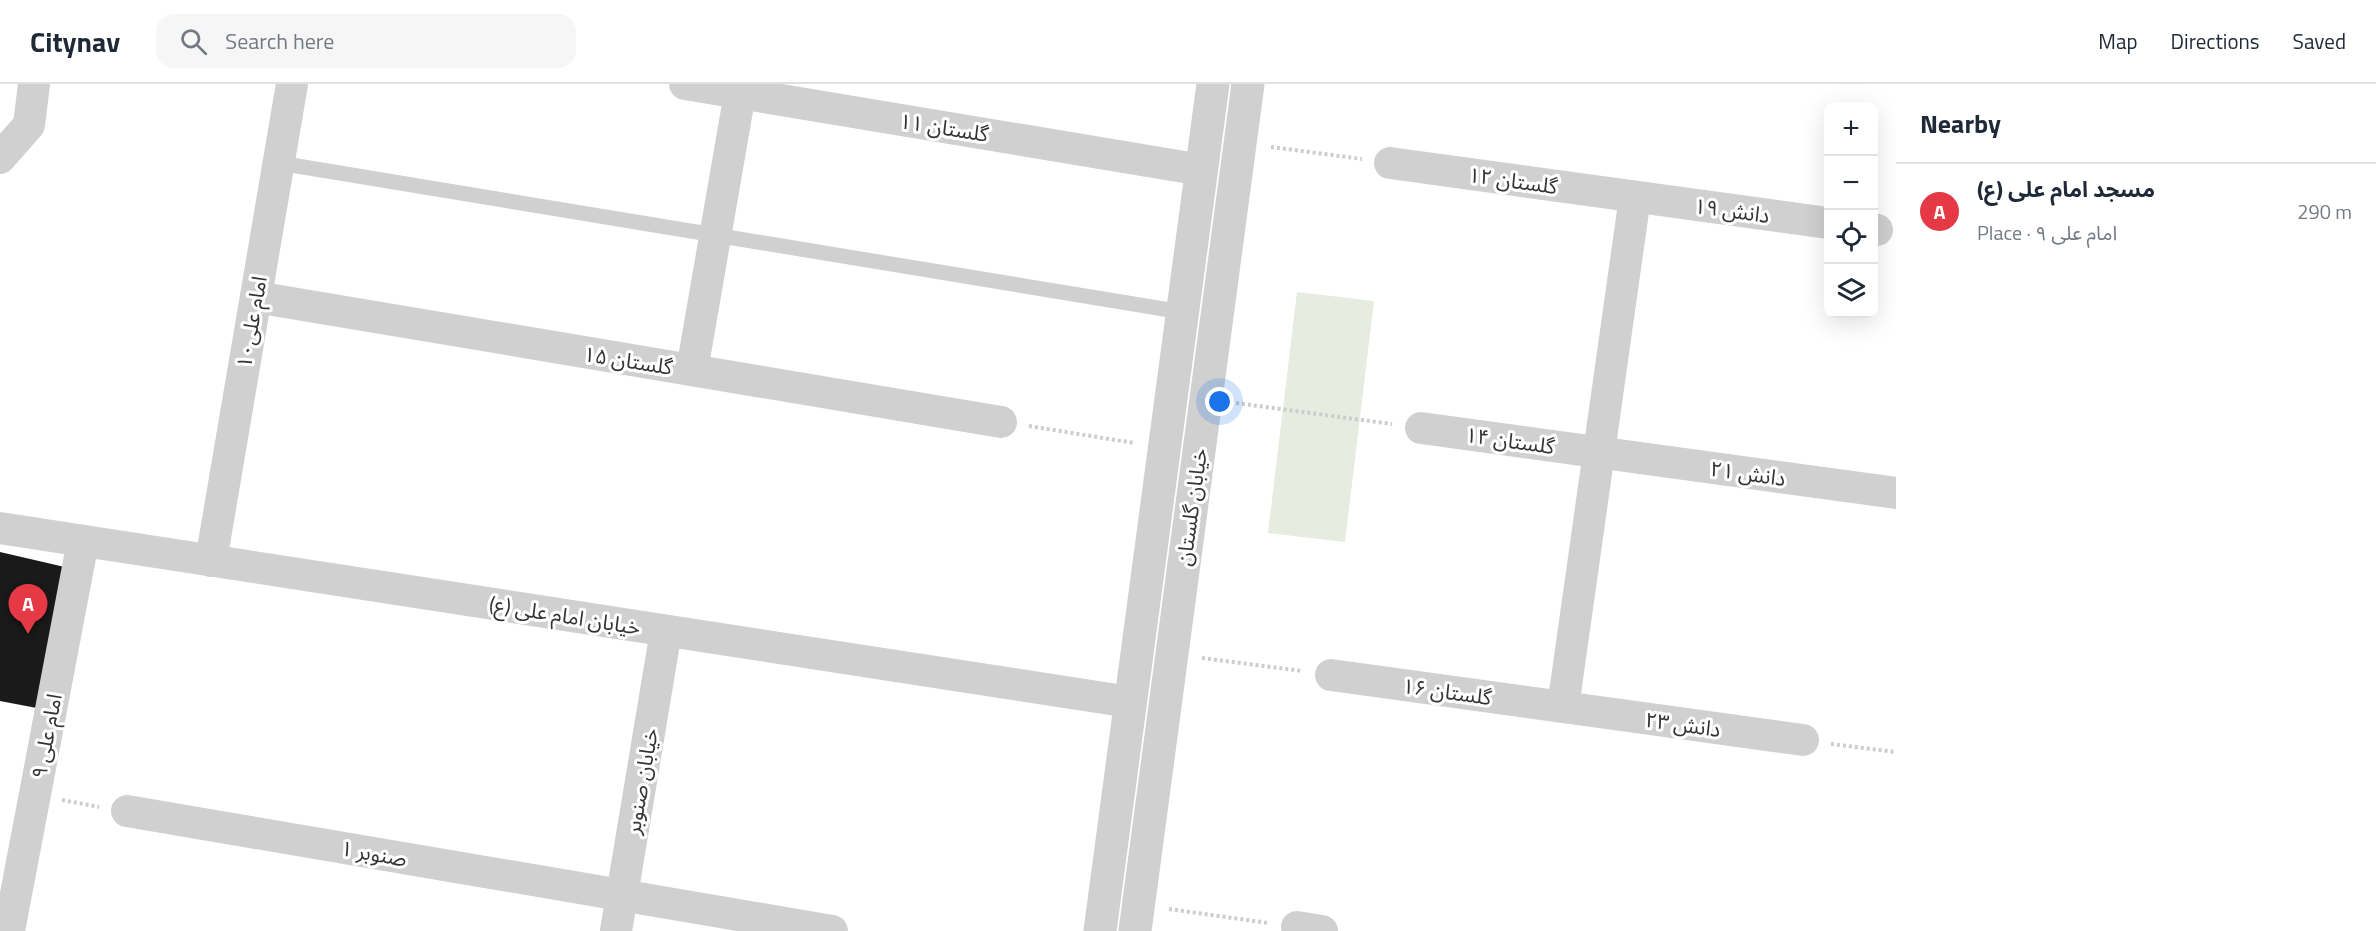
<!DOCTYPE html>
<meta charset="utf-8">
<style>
body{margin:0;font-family:"Titillium Web","Noto Sans Arabic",sans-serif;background:#f6f6f7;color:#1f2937}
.controls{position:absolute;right:18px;top:18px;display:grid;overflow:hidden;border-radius:12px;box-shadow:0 6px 24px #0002}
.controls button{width:54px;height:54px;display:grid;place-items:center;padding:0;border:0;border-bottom:2px solid #e0e1e3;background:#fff;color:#1f2937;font:30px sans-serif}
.you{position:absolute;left:1220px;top:318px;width:21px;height:21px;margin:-15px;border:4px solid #fff;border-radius:50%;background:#1a73e8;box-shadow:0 0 0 9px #1a73e833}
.badge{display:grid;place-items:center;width:39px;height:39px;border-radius:50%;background:#e63946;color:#fff;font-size:20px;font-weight:700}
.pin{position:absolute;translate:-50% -50px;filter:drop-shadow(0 2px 3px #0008)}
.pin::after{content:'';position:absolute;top:32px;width:21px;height:18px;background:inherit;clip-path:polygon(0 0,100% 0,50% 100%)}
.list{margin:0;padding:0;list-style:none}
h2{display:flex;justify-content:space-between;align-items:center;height:78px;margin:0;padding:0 24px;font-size:26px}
h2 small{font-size:20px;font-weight:400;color:#747a83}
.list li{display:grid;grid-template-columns:39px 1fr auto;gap:18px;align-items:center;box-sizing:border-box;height:96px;padding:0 24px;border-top:2px solid #e0e1e3}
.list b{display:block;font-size:22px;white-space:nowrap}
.list p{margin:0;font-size:20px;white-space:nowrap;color:#747a83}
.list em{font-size:20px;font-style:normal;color:#747a83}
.icon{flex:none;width:33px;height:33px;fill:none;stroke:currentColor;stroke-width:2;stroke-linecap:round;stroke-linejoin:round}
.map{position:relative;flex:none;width:1896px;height:847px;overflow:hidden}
header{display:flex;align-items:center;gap:36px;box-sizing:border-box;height:84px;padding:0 30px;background:#fff;border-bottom:2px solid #e0e1e3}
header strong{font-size:28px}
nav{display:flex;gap:33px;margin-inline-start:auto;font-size:21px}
.search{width:420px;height:54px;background:#f6f6f7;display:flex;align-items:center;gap:15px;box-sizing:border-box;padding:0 21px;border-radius:18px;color:#747a83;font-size:22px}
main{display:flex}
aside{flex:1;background:#fff}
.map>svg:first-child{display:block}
.green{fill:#e6ecdf}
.building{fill:#1a1a1a}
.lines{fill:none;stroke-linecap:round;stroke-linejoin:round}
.path{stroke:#cdcdcd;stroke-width:4;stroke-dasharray:3 3;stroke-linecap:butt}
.service{stroke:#d0d0d0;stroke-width:15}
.minor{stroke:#d0d0d0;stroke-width:32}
.tertiary{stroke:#d0d0d0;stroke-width:33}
.labels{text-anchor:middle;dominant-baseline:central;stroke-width:6;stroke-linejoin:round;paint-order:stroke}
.street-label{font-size:21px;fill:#333;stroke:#fff}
</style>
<header>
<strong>Citynav</strong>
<div class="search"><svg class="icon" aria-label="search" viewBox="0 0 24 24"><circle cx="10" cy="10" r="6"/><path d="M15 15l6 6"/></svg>Search here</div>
<nav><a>Map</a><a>Directions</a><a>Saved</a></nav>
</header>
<main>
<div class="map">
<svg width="1896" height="847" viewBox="0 0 1896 847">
<rect width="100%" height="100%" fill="#fff"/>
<path class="green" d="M1297,208L1374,217L1345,458L1268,449Z"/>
<path class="building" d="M0,468L69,484L42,625L0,617Z"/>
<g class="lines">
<g class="path">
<path d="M1271,63L1362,75"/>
<path d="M1236,319L1392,340"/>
<path d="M1029,342L1134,359"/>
<path d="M1202,574L1302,587"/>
<path d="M1831,660L1896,668"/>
<path d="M62,716L99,723"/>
<path d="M1169,825L1268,839"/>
</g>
<path class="service" d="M279,79L1182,228"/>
<g class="minor">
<path d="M685,0L1202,86"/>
<path d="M0,74L29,41L34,0"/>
<path d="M1390,79L1828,139"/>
<path d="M1874,145L1877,146"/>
<path d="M256,213L1001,338"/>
<path d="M692,286L740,9"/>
<path d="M1421,344L1896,409"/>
<path d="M0,444L1130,618"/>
<path d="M211,477L292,0"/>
<path d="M1331,591L1803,656"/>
<path d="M1563,623L1635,113"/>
<path d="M127,727L832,847"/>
<path d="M1297,843L1322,847"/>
<path d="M9,847L83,457"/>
<path d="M616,847L666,547"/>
</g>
<g class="tertiary">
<path d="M1100,847L1213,0"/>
<path d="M1135,847L1248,0"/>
</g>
</g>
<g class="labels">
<g class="street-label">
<text transform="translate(944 43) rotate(9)">گلستان ۱۱</text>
<text transform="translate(1513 96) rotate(8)">گلستان ۱۲</text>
<text transform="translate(1732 126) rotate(8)">دانش ۱۹</text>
<text transform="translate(251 238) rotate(-80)">امام علی۱۰</text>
<text transform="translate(628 276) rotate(9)">گلستان ۱۵</text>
<text transform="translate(1510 356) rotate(8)">گلستان ۱۴</text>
<text transform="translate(1748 389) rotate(8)">دانش ۲۱</text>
<text transform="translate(1191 423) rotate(-82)">خیابان گلستان</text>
<text transform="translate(565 531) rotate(9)">خیابان امام علی (ع)</text>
<text transform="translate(1447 607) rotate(8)">گلستان ۱۶</text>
<text transform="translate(1683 640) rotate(8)">دانش ۲۳</text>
<text transform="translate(46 652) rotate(-79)">امام علی ۹</text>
<text transform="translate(641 697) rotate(-80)">خیابان صنوبر</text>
<text transform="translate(374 769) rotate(10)">صنوبر ۱</text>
</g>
</g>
</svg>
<div class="controls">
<button>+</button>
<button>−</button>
<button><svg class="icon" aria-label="locate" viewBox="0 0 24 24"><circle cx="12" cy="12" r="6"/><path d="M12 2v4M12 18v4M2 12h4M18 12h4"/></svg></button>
<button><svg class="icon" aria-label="layers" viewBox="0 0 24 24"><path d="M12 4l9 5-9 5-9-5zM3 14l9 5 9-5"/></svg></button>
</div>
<div class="you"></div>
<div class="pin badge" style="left:28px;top:550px">A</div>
</div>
<aside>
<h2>Nearby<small></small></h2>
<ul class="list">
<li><span class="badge">A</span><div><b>مسجد امام علی (ع)</b><p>Place · امام علی ۹</p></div><em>290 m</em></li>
</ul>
</aside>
</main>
